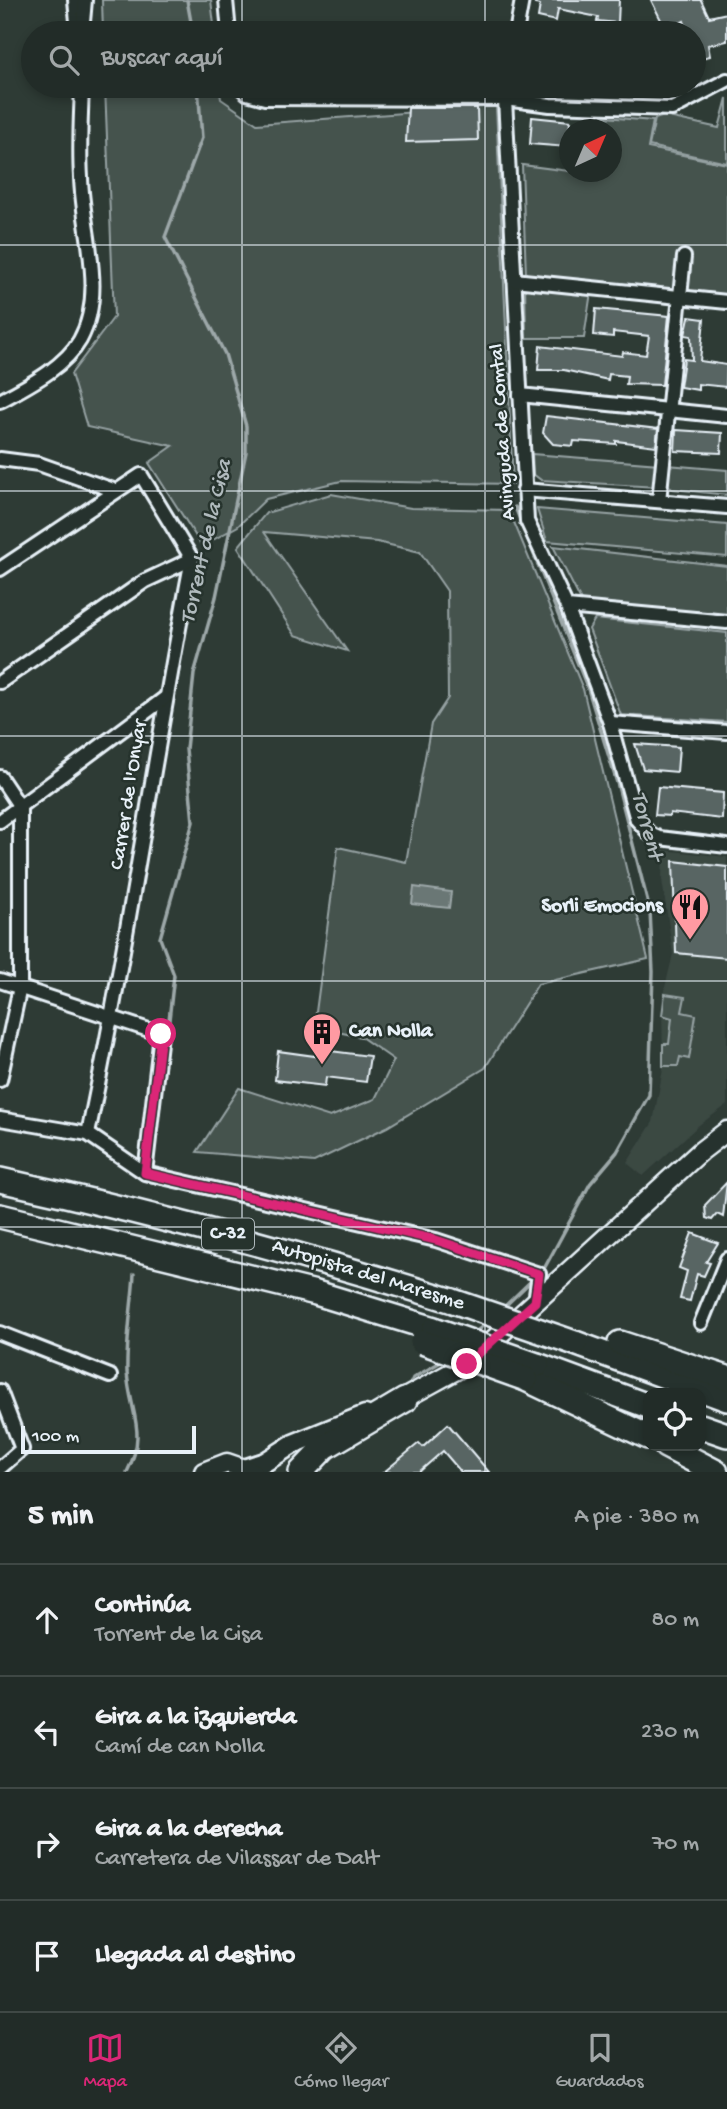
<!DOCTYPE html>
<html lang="es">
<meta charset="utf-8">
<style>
body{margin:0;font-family:"Gochi Hand",sans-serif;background:#2e3834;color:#f1f3f6}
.controls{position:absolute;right:21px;bottom:21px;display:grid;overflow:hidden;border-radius:14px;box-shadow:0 4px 10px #0003}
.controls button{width:63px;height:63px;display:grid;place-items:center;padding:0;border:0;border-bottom:2px solid #3f4845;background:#222c28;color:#f1f3f6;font:35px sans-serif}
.compass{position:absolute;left:559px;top:119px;width:63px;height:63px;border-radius:50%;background:#222c28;box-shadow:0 4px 10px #0003;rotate:44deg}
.scale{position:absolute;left:21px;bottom:18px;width:175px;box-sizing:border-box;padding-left:7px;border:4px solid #e8f1f8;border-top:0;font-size:19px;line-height:24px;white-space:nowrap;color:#e8f1f8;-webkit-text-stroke:5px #26332d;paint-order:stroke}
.stop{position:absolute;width:21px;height:21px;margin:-16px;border:5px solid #db2777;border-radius:50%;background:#fff}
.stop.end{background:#db2777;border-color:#fff;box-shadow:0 2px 7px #0008}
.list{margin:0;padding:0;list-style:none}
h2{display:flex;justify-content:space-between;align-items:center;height:91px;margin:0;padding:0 28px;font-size:30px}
h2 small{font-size:23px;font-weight:400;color:#a2a7a8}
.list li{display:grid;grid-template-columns:46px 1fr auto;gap:21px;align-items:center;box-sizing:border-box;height:112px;padding:0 28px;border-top:2px solid #3f4845}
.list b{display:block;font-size:26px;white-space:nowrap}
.list p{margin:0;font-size:23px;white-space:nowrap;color:#a2a7a8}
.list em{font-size:23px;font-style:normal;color:#a2a7a8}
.icon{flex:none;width:38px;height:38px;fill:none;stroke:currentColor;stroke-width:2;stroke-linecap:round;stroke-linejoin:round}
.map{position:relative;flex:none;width:727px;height:1472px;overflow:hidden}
.search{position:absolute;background:#222c28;box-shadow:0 4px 10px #0003;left:21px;right:21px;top:21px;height:77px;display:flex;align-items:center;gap:18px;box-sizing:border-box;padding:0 24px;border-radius:38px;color:#a2a7a8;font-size:26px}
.sheet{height:539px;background:#222c28}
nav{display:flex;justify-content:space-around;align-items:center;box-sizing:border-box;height:98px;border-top:2px solid #3f4845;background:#222c28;font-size:19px;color:#a2a7a8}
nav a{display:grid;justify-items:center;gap:4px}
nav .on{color:#db2777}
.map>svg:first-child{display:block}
.built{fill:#3b4843}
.green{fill:#45524e;stroke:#96a2a3;stroke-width:2}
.water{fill:#6b7775;stroke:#9da8a9;stroke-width:2}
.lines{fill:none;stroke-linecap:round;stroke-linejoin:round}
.stream{stroke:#9da8a9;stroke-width:3.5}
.building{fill:#596563;stroke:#e8f1f8;stroke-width:2}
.street-casing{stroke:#e8f1f8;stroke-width:18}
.secondary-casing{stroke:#e8f1f8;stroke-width:23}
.highway-casing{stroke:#e8f1f8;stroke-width:28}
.street{stroke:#26332d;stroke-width:12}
.secondary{stroke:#26332d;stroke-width:18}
.highway{stroke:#26332d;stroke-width:23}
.highway-bridge-casing{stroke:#e8f1f8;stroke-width:28;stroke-linecap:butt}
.highway-bridge{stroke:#26332d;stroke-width:23}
.route{stroke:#db2777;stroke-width:9}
.grid{fill:none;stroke:#e8f1f8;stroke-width:2;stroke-opacity:0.55}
.labels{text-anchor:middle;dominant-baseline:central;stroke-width:5;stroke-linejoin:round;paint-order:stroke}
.shield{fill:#26332d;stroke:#aeb8bb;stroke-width:2}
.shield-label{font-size:19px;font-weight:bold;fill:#e8f1f8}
.street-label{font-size:21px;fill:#e8f1f8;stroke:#26332d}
.poi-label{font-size:21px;font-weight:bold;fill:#e8f1f8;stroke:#26332d;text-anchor:end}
.water-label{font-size:23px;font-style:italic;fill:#b0babd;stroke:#26332d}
</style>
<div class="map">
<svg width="727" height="1472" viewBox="0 0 727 1472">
<rect width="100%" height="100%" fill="#2e3b35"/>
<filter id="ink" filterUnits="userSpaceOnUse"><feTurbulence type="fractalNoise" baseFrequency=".0143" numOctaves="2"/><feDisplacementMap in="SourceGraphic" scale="14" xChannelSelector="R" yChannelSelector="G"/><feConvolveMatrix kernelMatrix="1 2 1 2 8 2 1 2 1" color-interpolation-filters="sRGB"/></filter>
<g filter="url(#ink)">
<path class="built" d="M663,850L727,857V1105L699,1125L643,1176L627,1163L653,1122L663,1069L662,1000L673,954L662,880Z"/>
<g class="green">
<path d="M102,0H211L215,33H103Z"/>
<path d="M105,86H219L221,99L257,124L496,106L513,484L341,481L266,499L238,526L202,546L149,463L173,446L87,427L71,374L114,317Z"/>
<path d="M727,98V163L649,146L655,119L664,116L719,128Z"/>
<path d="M605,117L653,121L648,148L727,164V297L526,276L522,165L600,175L601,172H612V130L604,129Z"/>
<path d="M525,284L591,292L584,338H526Z"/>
<path d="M532,454L659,464L657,487L541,480L533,474Z"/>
<path d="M667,465L727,470V495L672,489L666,483Z"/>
<path d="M331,494L411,508L509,510L583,689L648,959L538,984L485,1068L387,1127L314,1162L197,1152L239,1088L330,1117L375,1099L394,1060L361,1037L314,1027L338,847L406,862L431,724L448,698L447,591L420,552L377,542L264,532L347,651L295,635L238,547L266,513Z"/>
<path d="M537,509L727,525V557L547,541Z"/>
<path d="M553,546L727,566V617L581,601Z"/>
<path d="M595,619L727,633V722L621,715L589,629Z"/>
<path d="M665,994L685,997L682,1012L696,1015L689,1059L680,1057L678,1066H663V1044H669L672,1018L662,1015Z"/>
</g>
<path class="water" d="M414,887L451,892L449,908L412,904Z"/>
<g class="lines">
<g class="stream">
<path d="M187,0L193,33"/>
<path d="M515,507L588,689L618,786L650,911L653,972L649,1095L617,1152L590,1184L545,1267"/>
<path d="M169,1020L174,975L160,938L193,822L186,749L194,674L216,597L246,452V426L225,354L165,237L202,138L198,86"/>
<path d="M502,1309L531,1281"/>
<path d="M473,1334L489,1321"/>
<path d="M408,1389L413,1378L444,1360"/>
<path d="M127,1472C148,1432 130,1413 127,1372C126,1340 132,1306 134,1274"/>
</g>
</g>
<g class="building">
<path d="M536,0H619L618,23L597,21L598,17L558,9L556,21L538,17L540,5L535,4Z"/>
<path d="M651,0H701L709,17L727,13V41L708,45L710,56L694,60V33H688L684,21L666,30Z"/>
<path d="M408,108H477L478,140L406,142Z"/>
<path d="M532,117L570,121L568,147L530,144Z"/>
<path d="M596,309L669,316L662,385L626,384L627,376L609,374L608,380L564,370H538L540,346L622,356L623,352L646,355L649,336L613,332V337L594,335Z"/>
<path d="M689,317L704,319L700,361L727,365L726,387L698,384V390L680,387L684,359L692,360L691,336L685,335Z"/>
<path d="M546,416L658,429L656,446L616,441V444L574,441L573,446L553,444L543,433Z"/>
<path d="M676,430L722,433L721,453L675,451Z"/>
<path d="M635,744L679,747L677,772L643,769Z"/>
<path d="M658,787L723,793L722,819L670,813V816L655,815Z"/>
<path d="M673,861L727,867V958L676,953Z"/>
<path d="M315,1049L370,1056L366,1082L326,1077L325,1086L275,1080L278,1051L315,1056Z"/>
<path d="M727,1182L723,1217L717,1214L712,1220L706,1218L705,1205Z"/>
<path d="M692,1233L718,1243L706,1262L710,1263L704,1276L697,1274L690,1301L680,1299L687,1271L679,1268Z"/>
<path d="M448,1424L489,1472H461L443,1451L419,1472H384L419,1443L423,1447Z"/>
</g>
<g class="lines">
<defs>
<g id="street">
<path d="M75,0L78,33"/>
<path d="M226,0L229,33"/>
<path d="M83,22L85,0"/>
<path d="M516,33L522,0"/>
<path d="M239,86L247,93L265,98L505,99L550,105L672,109L727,80"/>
<path d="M507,86L505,99L527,521L567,607L610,723L637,820L650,834L659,838L727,846"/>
<path d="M514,280L727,302"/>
<path d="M520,395L727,416"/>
<path d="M0,401C27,386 64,368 80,340C107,291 82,229 81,177C79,147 81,116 82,86"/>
<path d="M0,459L39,464L116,491"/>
<path d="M524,490L727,507"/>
<path d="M659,501L684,257"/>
<path d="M0,569L141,475L192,559C155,750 128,943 88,1134"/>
<path d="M567,607L727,622"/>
<path d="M0,682L145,581L192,559"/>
<path d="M610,723L727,732"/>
<path d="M0,777L20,807V987L0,1080"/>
<path d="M0,821L165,698"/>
<path d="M0,981L161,1034L145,1173"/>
<path d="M0,1119L88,1134L145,1173L436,1240L539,1274L535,1302"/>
<path d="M701,1323L727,1259"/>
<path d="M0,1333L110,1376"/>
<path d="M0,1391L22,1449L0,1468"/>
</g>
<g id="secondary">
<path d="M394,1404L467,1364L701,1151L727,1131"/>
<path d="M247,1468L265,1462L293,1444L365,1415"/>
<path d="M204,1472L227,1463L253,1472"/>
</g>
<g id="highway">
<path d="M0,1180C155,1214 302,1254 453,1301"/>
<path d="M0,1216L316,1293L434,1329"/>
<path d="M575,1343L727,1399"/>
<path d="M620,1343L727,1378"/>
<path d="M537,1365L648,1406"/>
<path d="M526,1379L648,1437"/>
<path d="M701,1426L727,1435"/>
<path d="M666,1446L716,1472"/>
<path d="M301,1472L325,1447L405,1400"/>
</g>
</defs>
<use href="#street" class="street-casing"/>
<use href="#secondary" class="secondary-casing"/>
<use href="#highway" class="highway-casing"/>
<use href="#street" class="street"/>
<use href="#secondary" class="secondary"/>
<use href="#highway" class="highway"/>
<defs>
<g id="highway-bridge">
<path d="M453,1301L575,1343"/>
<path d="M434,1329L537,1365"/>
<path d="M422,1342L526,1379"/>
</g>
</defs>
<use href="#highway-bridge" class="highway-bridge-casing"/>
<use href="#highway-bridge" class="highway-bridge"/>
</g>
</g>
<g class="lines" filter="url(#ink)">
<path class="route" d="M161,1034L145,1173L436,1240L539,1274L535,1302L467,1364"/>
</g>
<path class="grid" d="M242,0V33M485,0V33M242,86V1472M485,86V1472M0,245H727M0,491H727M0,736H727M0,981H727M0,1227H727"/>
<defs>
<symbol id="restaurant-pin" viewBox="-11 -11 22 30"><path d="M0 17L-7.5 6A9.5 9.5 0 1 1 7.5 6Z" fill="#ff9aa2" stroke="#26332d"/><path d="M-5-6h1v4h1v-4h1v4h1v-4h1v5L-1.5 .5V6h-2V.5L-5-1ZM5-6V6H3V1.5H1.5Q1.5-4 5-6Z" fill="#111"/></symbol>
<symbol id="building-pin" viewBox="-11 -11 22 30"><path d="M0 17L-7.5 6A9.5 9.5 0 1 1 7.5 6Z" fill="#ff9aa2" stroke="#26332d"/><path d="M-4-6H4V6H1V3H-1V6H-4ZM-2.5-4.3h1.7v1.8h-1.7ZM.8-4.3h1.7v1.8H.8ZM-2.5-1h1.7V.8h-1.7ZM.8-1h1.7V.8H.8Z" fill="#111"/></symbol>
</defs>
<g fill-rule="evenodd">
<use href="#restaurant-pin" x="668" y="885" width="44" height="60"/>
<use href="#building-pin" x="300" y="1010" width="44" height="60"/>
</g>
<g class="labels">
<rect class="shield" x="202" y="1218.5" width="52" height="31" rx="5"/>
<g class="shield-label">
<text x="228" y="1234">C-32</text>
</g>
<g class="street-label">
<text transform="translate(504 432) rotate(-94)">Avinguda de Comtal</text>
<text transform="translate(130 795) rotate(-81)">Carrer de l'Onyar</text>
<text transform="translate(368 1276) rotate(17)">Autopista del Maresme</text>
</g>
<g class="poi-label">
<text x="663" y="907">Sorli Emocions</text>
<text x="349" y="1032" text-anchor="start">Can Nolla</text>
</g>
<g class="water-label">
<text transform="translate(207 542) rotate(-77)">Torrent de la Cisa</text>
<text transform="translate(646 826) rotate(75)">Torrent</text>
</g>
</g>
</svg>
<div class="controls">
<button><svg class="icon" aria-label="locate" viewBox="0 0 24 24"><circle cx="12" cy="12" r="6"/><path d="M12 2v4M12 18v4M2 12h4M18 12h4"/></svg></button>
</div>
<svg class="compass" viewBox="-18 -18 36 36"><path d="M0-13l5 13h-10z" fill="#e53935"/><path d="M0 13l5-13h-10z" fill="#a2a7a8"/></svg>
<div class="scale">100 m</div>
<div class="stop" style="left:161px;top:1034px"></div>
<div class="stop end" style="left:467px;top:1364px"></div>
<div class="search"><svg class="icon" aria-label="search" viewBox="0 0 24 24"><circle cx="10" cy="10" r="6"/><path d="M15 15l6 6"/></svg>Buscar aquí</div>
</div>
<section class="sheet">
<h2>5 min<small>A pie · 380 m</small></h2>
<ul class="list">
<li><svg class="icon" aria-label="ahead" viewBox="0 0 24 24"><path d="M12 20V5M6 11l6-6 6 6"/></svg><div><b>Continúa</b><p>Torrent de la Cisa</p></div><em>80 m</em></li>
<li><svg class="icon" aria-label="left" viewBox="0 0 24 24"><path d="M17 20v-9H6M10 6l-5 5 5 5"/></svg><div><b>Gira a la izquierda</b><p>Camí de can Nolla</p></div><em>230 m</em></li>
<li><svg class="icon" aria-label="right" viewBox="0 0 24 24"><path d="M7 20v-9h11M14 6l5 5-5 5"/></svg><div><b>Gira a la derecha</b><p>Carretera de Vilassar de Dalt</p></div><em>70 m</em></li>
<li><svg class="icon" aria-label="arrive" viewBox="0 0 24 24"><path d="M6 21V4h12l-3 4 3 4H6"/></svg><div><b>Llegada al destino</b></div></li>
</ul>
</section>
<nav>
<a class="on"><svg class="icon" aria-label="map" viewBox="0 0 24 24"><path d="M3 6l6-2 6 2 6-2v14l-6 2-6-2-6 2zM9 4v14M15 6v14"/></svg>Mapa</a>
<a><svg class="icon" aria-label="directions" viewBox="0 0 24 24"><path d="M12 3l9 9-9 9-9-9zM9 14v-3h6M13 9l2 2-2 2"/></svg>Cómo llegar</a>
<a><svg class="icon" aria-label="saved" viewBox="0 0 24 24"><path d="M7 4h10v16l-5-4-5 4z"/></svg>Guardados</a>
</nav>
